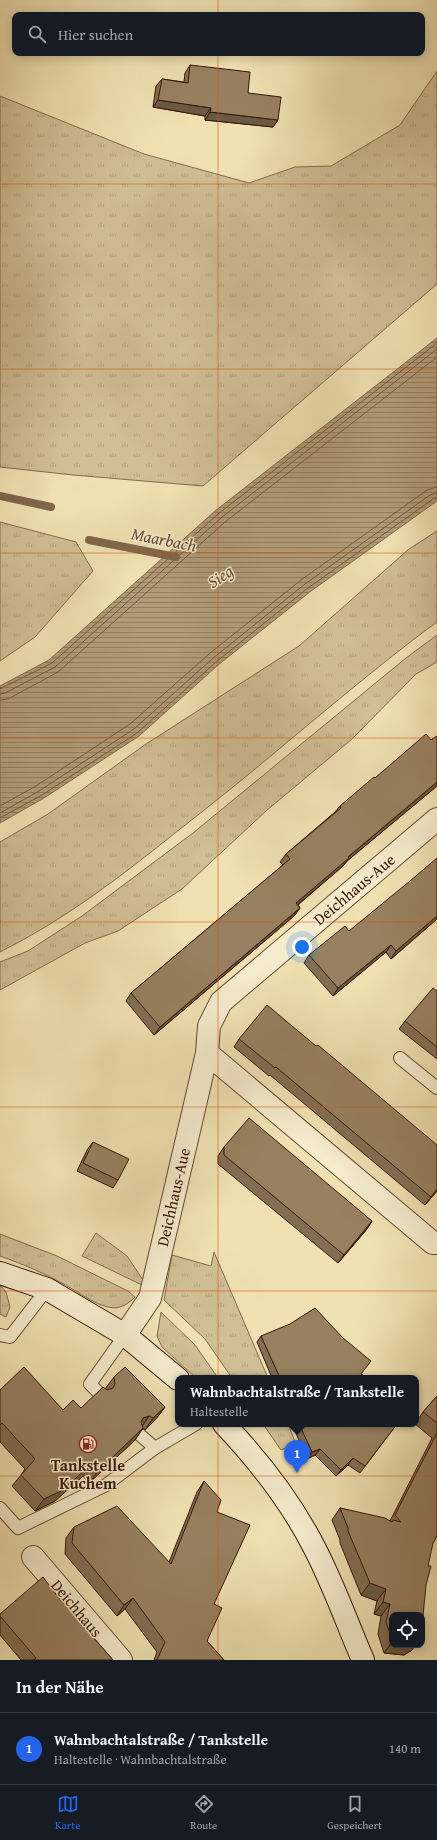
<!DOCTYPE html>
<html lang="de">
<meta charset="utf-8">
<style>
body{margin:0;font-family:"Gentium Book Plus",serif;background:#242831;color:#f1f3f6}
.controls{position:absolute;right:12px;bottom:12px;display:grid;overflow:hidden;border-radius:8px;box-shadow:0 2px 10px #0003}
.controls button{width:36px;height:36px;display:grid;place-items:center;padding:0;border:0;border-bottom:1px solid #363941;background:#171b24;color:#f1f3f6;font:20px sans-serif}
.you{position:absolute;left:302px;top:947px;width:14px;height:14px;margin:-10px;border:3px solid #fff;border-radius:50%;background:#1a73e8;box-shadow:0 0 0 6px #1a73e833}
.badge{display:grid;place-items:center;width:26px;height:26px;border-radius:50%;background:#2563eb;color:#fff;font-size:13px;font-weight:700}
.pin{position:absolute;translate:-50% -33px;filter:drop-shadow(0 1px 2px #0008)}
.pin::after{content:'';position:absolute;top:21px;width:14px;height:12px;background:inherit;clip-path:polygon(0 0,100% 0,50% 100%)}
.popup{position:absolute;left:175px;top:1375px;width:244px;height:52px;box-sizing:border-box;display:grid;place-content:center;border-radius:8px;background:#171b24;filter:drop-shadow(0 1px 3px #0005);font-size:13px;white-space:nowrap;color:#9ea1a6}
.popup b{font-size:15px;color:#f1f3f6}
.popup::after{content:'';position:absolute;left:50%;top:100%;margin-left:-8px;border:8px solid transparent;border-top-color:#171b24}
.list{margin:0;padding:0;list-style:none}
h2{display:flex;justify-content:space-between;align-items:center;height:52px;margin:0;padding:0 16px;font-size:17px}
h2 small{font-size:13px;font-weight:400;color:#9ea1a6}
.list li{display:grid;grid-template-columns:26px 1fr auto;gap:12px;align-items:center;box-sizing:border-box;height:72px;padding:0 16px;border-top:1px solid #363941}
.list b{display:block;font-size:15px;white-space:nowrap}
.list p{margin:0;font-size:13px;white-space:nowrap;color:#9ea1a6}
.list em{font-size:13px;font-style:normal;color:#9ea1a6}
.icon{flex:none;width:22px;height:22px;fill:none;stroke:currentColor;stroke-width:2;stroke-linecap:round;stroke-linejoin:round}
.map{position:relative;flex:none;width:437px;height:1660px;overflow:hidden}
.search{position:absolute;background:#171b24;box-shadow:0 2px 10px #0003;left:12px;right:12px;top:12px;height:44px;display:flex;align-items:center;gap:10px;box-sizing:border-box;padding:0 14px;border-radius:8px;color:#9ea1a6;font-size:15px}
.sheet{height:124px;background:#171b24}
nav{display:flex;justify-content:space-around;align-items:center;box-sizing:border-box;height:56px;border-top:1px solid #363941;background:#171b24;font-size:11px;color:#9ea1a6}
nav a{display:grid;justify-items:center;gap:2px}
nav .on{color:#2563eb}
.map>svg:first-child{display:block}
.grass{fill:url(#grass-tufts);stroke:#846a4e}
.water{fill:url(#water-rules);stroke:#81664b}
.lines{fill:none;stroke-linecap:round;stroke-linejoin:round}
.shore{stroke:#745940;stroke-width:1}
.stream{stroke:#81664b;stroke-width:8}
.lane-casing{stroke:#664932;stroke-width:14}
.street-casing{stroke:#664932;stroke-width:24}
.secondary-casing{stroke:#381608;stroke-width:24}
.lane{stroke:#f5eccd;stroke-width:12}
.street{stroke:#f5eccd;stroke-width:22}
.secondary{stroke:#f5eccd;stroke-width:22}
.wall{fill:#826e53;stroke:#381608}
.shaded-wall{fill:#6a5a43;stroke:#381608}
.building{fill:#978060;stroke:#381608}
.grid{fill:none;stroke:#d6520c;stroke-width:1;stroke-opacity:0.55}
.labels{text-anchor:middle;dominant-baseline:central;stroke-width:3;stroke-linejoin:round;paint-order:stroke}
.street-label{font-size:16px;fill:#381608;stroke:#f5eccd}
.poi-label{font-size:16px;font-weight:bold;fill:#381608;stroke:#f5eccd}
.water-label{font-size:17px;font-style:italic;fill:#684c35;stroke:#f5eccd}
</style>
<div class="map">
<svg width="437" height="1660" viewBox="0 0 437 1660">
<defs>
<pattern id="grass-tufts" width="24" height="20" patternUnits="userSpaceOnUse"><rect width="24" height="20" fill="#d0be95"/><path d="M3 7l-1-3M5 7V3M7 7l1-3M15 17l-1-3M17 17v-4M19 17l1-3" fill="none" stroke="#b3a37f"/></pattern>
<pattern id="water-rules" width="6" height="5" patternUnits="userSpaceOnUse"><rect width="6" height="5" fill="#b19c78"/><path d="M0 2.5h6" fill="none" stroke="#917e60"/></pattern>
</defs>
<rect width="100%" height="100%" fill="#efe1b2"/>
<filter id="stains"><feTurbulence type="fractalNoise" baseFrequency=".005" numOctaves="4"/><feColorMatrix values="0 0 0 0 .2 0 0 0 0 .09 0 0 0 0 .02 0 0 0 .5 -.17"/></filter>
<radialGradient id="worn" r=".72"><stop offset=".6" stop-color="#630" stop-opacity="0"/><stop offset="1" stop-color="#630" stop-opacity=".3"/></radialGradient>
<g class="grass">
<path d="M437,71V284L203,486L73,475L0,467V96L144,154L249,183L295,167L331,166L400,125Z"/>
<path d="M0,522L76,542L93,571L35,637L0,661Z"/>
<path d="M437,531V622C389,657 343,696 297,734C257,768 216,801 175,833C119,878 64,920 0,952V842L48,814L146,744L299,646L409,549Z"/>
<path d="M437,635V662L416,674L352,739L266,811L182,889L118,931L85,943L0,990V962L28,951L82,916L193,833L406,658Z"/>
<path d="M96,1233L127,1256L143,1280L142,1285L82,1256Z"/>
<path d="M0,1234L57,1256L128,1291L135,1297C127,1305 119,1310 108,1307C94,1304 80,1293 67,1286C46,1274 23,1264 0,1256Z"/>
<path d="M214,1252L268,1378H232L205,1339L164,1300L172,1255L211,1266Z"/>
<path d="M0,1285L6,1292L10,1307L6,1317L0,1314Z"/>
<path d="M161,1312L195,1345L218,1378H196L162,1347L157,1336Z"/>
<path d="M263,1424H288L296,1444L281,1450Z"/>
</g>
<path class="water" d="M437,338V501L311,591L218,665L139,736L44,798L0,823V686L49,660L215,511Z"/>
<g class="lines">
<g class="shore">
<path d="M0,689L52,663L218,514L437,343"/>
<path d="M0,694L5,693L55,667L221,518L437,349"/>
<path d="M0,700L8,699L58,672L225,522L437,357"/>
<path d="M0,806L36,786L130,724L209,654L301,580L427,490L437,487"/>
<path d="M0,813L39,791L134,729L212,659L305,584L430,495L437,493"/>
<path d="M0,818L42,795L137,733L216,662L308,588L433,499L437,498"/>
</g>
<g class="stream">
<path d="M0,496L51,507"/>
<path d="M89,540L176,557"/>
</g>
<defs>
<g id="lane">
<path d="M400,1058L437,1088"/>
<path d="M0,1335L10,1337L47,1289"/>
<path d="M100,1394L90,1384L125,1335"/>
<path d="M140,1435L155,1448L196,1424"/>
<path d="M0,1508L18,1528L106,1485L155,1448"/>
</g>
<g id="street">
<path d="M207,1053L433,1243H437"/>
<path d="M125,1335L150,1298L207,1053L209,1026L221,1002L437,819"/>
<path d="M33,1557L121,1660"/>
</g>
<g id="secondary">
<path d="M0,1273L47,1289L125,1335L178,1379"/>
<path d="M224,1424C259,1461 291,1502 314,1547C333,1583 347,1623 363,1660"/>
</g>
</defs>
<use href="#lane" class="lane-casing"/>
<use href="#street" class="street-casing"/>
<use href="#secondary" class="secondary-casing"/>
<use href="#lane" class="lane"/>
<use href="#street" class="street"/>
<use href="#secondary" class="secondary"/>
</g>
<g class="wall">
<path d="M190,65L248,93L278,120L273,127L205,120V116L153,107L156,86L162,79L184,82L185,73Z"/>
<path d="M437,736V786L347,861L343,866L298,905L300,908L294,916L154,1035L126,1001L131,993L283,865L280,862L286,854L335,812L340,806L375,778L431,740Z"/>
<path d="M437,919L391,959L386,952L333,996L304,963L309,955L349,931Z"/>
<path d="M437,991V1059L399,1029L405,1021Z"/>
<path d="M239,1039L316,1046L437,1191L425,1205L270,1075L269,1076L234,1047Z"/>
<path d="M93,1142L118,1180L113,1188L77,1171L87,1150Z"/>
<path d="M224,1147L372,1221L367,1229L338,1263L218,1164V1156Z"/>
<path d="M261,1336L361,1374L367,1378H272L257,1342Z"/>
<path d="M114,1377L165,1407L156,1419L145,1430L143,1428L135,1440L89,1483L83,1476L55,1501L35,1511L12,1486L21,1475L25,1469L0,1442V1390L63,1410L81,1408L105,1389Z"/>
<path d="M437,1396V1536L392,1615V1645L412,1650L404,1655L384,1653L378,1634L381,1616L374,1614L377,1601L361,1595L340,1543V1540L332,1520L340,1508L390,1521L432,1438L415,1424H416V1422L423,1412Z"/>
<path d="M292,1424H397L360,1473L348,1465L336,1476L315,1455L307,1459Z"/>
<path d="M204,1481L217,1512L214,1604L207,1641L224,1660H154L157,1652L125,1609L117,1616L65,1554L66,1538L74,1527L169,1562L197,1492Z"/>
<path d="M59,1598L113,1660H21L0,1635V1614Z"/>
</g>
<g class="shaded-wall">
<path d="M158,100L211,108L205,116L153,107Z"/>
<path d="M210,112L278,120L273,127L205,120Z"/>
<path d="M437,782V786L347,861L343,866L290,911L296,903L348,857Z"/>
<path d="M300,908L294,916L154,1035L160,1027Z"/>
<path d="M437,916V919L391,959L396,951Z"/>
<path d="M391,945L386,952L333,996L338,988Z"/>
<path d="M437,1189V1191L425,1205Z"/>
<path d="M372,1221L367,1229L338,1263L344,1255Z"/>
<path d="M165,1407L156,1419L145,1430L153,1418Z"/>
<path d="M149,1416L141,1428L135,1430L143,1418Z"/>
<path d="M143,1428L135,1440L89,1483L98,1471Z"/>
<path d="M320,1449L315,1455L307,1459L312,1452Z"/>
<path d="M353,1458L348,1465L336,1476L341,1470Z"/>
<path d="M91,1464L83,1476L55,1501L35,1511L44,1499Z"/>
<path d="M370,1583L386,1589L377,1601L361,1595Z"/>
<path d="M133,1598L125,1609L117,1616L124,1605Z"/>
<path d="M383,1602L390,1604L381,1616L374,1614Z"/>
<path d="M392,1642V1645H416L412,1650L404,1655L384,1653Z"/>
</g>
<g class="building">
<path d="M190,65L250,72L248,93L281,97L278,120L210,112L211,108L158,100L162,79L188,83Z"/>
<path d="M426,734L431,740L437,736V782L348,857L349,858L296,903L300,908L160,1027L131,993L290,859L286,854L341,808L340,806L374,777L375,778Z"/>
<path d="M437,858V916L396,951L391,945L338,988L309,955L345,926L349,931L410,881Z"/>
<path d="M433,988L437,991V1047L405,1021Z"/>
<path d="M267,1005L316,1046L318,1045L437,1145V1189L431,1197L276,1067L275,1068L239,1039Z"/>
<path d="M249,1118L372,1221L344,1255L224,1155V1147Z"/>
<path d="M93,1142L129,1159L118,1180L83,1163Z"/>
<path d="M315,1308L343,1338L371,1361L361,1374L367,1378H280L261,1336L290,1324Z"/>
<path d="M24,1367L63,1410L73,1400L81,1408L103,1387L107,1390L113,1388L115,1384L114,1377L125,1367L165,1407L153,1418L149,1416L143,1418L141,1422L143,1428L98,1471L91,1464L63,1490L44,1499L21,1475L35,1459L2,1423L0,1425V1390Z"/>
<path d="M437,1396V1423L423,1412Z"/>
<path d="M299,1424H397L365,1466L353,1458L341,1470L320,1449L312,1452Z"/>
<path d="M437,1433V1536L433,1543L428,1566H431L426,1585L422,1626V1615H392V1639L386,1622L390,1604L383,1602L386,1589L370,1583L348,1531V1528L340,1508L385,1518L392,1522L393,1520L401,1522L395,1515Z"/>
<path d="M204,1481L221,1500L217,1512L250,1525L214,1604L222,1608L207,1641L224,1660H157L165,1642L133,1598L124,1605L72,1543L74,1527L117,1506L171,1564Z"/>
<path d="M43,1577L59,1598L113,1660H33L36,1658L0,1616V1614Z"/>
</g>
<path class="grid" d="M218,0V15M218,53V1660M0,184H437M0,369H437M0,553H437M0,738H437M0,922H437M0,1107H437M0,1291H437M0,1476H437"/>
<defs>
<symbol id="fuel-ring" viewBox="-11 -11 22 22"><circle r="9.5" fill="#f5eccd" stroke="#8f2418" stroke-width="1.5"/><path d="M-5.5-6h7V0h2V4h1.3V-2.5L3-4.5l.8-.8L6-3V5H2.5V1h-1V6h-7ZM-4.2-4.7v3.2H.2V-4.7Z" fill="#8f2418"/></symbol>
</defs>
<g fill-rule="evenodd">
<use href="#fuel-ring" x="78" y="1434" width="20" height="20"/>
</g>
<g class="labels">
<g class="street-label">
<text transform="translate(354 889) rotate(-40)">Deichhaus-Aue</text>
<text transform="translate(173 1197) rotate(-77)">Deichhaus-Aue</text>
<text transform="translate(77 1608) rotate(50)">Deichhaus</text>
</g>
<g class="poi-label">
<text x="88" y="1465">Tankstelle<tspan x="88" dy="18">Kuchem</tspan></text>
</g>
<g class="water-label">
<text transform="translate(164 539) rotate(11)">Maarbach</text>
<text transform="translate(220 576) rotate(-34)">Sieg</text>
</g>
</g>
<rect width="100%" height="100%" filter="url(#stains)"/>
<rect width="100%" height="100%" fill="url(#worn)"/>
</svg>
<div class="controls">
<button><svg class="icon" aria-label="locate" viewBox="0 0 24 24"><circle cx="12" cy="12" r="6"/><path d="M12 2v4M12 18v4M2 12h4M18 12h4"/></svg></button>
</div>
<div class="you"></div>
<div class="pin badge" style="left:297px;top:1473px">1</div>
<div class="popup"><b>Wahnbachtalstraße / Tankstelle</b>Haltestelle</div>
<div class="search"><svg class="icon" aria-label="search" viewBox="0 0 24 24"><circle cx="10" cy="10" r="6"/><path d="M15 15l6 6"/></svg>Hier suchen</div>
</div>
<section class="sheet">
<h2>In der Nähe<small></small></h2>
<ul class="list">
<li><span class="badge">1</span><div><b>Wahnbachtalstraße / Tankstelle</b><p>Haltestelle · Wahnbachtalstraße</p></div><em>140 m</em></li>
</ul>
</section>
<nav>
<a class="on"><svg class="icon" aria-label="map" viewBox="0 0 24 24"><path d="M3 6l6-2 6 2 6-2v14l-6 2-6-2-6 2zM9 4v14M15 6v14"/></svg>Karte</a>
<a><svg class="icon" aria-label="directions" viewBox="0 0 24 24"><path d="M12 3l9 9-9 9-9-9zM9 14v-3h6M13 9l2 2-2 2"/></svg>Route</a>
<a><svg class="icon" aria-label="saved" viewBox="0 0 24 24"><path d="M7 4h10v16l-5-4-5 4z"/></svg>Gespeichert</a>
</nav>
